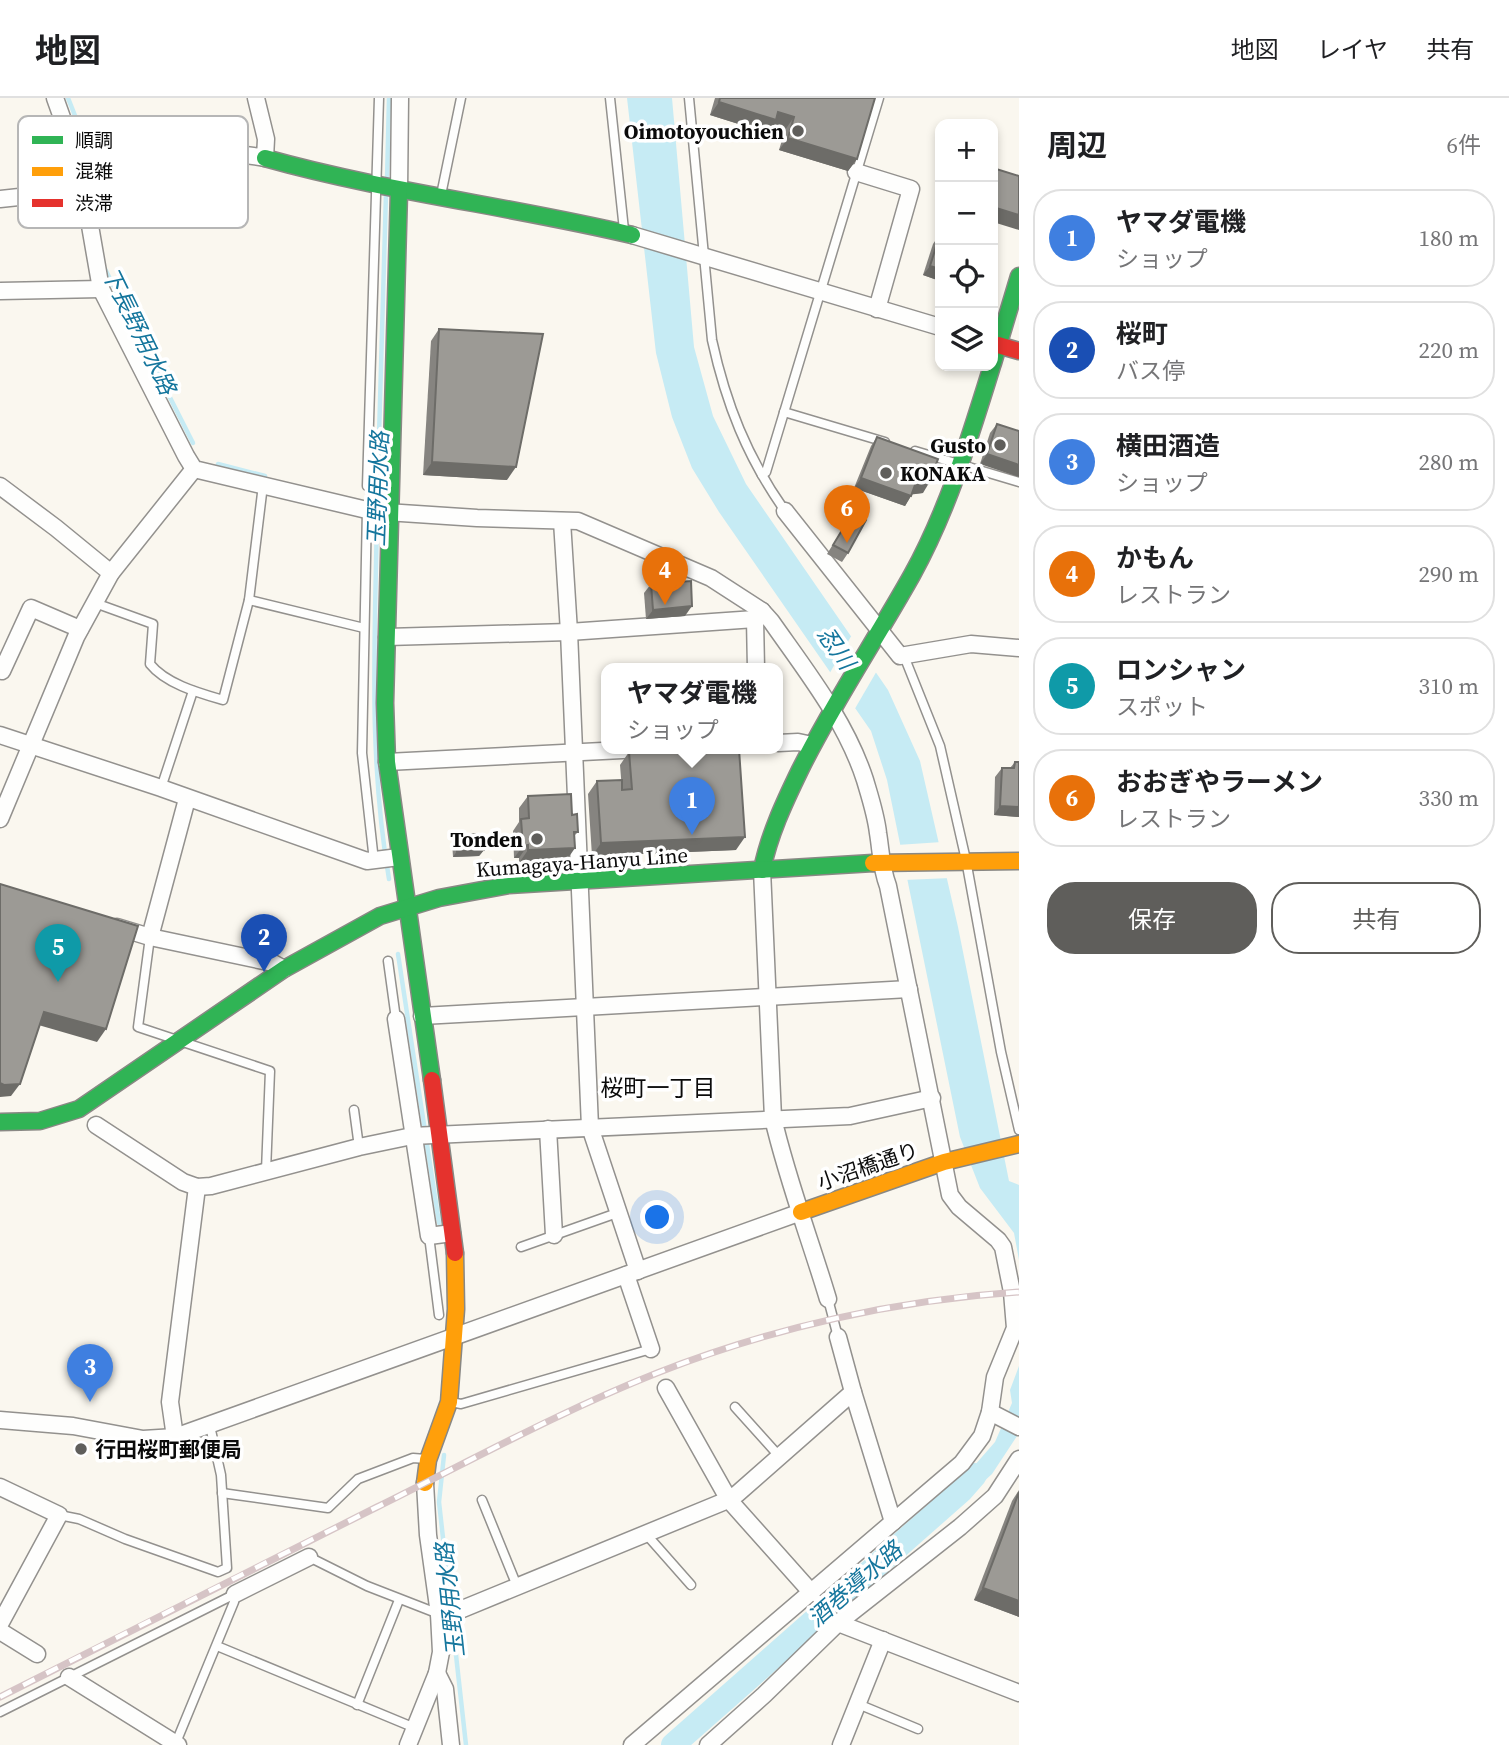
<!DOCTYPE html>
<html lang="ja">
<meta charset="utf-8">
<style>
body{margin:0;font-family:"Source Serif 4","Noto Sans JP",serif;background:#f6f6f6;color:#202124}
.controls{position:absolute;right:21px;top:21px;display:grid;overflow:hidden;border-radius:14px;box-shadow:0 4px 10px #0003}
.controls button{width:63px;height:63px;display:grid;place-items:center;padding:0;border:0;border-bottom:2px solid #e0e0e0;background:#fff;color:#202124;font:35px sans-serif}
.you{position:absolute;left:658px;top:1120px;width:24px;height:24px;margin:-18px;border:5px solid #fff;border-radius:50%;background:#1a73e8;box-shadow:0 0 0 10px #1a73e833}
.badge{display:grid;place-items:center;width:46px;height:46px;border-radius:50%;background:#5f5e5b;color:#fff;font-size:23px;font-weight:700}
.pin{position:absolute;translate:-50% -58px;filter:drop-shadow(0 2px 4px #0008)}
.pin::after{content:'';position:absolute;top:37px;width:24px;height:21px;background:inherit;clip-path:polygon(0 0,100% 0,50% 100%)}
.popup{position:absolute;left:601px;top:565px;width:182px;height:91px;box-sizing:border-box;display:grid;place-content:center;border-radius:14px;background:#fff;filter:drop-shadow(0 2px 5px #0005);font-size:23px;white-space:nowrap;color:#757577}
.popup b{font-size:26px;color:#202124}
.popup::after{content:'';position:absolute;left:50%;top:100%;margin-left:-14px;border:14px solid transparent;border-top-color:#fff}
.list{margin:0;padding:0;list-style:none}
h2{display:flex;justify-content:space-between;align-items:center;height:91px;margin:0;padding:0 28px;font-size:30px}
h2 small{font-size:23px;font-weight:400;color:#757577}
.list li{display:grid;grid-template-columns:46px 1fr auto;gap:21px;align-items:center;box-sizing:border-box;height:98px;margin:0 14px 14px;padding:0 14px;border:2px solid #e0e0e0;border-radius:28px}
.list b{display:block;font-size:26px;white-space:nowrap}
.list p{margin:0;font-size:23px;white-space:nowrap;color:#757577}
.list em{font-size:23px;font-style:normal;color:#757577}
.actions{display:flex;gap:14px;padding:21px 28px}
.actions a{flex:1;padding:16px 0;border:2px solid #5f5e5b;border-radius:28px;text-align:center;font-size:24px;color:#5f5e5b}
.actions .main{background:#5f5e5b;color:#fff}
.icon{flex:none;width:38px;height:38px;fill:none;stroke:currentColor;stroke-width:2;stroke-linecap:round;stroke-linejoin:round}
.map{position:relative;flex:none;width:1019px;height:1647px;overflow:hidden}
header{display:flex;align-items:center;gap:42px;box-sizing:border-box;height:98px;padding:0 35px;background:#fff;border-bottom:2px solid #e0e0e0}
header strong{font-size:33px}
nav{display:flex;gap:38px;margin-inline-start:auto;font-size:24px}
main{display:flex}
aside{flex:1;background:#fff}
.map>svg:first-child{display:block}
.water{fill:#c6ebf4}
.pier{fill:#faf7ef}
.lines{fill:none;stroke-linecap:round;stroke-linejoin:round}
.stream{stroke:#c6ebf4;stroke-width:4.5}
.river{stroke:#c6ebf4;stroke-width:24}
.lane-casing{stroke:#93918e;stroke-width:11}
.street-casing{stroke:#93918e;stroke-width:19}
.fast-casing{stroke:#898884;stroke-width:19}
.slow-casing{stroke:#898884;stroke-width:19}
.jam-casing{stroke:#898884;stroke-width:19}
.lane{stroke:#fefefd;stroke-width:8}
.street{stroke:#fefefd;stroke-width:16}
.fast{stroke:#30b455;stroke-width:16}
.slow{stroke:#ff9f0a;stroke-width:16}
.jam{stroke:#e5322d;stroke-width:16}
.rail-casing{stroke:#d6c4c6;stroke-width:7}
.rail{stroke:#fff;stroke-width:4.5;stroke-dasharray:13;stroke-linecap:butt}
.wall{fill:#868480}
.shaded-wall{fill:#6d6c68}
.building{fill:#9c9a95;stroke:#6d6c68;stroke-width:2}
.poi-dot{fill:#5f5e5b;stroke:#fff;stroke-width:2.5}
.labels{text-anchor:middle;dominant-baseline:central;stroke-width:7;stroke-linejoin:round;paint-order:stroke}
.poi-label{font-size:21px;font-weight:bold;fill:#0b0b0b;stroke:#fff;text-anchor:end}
.street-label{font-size:21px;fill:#0b0b0b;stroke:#fff}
.water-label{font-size:23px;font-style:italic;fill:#15769d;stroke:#fff}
.neighbourhood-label{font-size:23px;fill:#0b0b0b;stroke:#fff}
.key{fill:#fff;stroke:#b6b6b6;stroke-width:2}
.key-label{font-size:19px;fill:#0b0b0b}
</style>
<header>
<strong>地図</strong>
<nav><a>地図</a><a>レイヤ</a><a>共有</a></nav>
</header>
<main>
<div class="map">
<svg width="1019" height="1647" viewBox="0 0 1019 1647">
<rect width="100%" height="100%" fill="#faf7ef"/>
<g class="water">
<path d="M627,0H672L694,249L713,318L746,386L888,592L920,663L958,829L1009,1083L1019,1087V1162L1014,1135L980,1090L960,1039L887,682L871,633L719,414L692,370L672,319L656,255Z"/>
<path d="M1019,1268V1335L992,1376L970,1396L965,1394L952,1401L961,1390L960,1384L995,1344L1012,1305L1010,1292Z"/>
</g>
<g class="pier">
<path d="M853,535L878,571L853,614L828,578Z"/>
<path d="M942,744L950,780L904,782L897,747Z"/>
</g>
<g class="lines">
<g class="stream">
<path d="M68,0L91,58"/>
<path d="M93,76L94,107"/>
<path d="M387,83L389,0"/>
<path d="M105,171L193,345"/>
<path d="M218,366L265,378"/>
<path d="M377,408L386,95"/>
<path d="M377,417C375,541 368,657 389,781"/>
<path d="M398,856L439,1125"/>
<path d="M444,1357L439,1404L466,1647"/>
</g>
<path class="river" d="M673,1647L961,1393L975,1377"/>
<defs>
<g id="lane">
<path d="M610,0L624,132"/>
<path d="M689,0L712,242C726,306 747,359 785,413"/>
<path d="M441,97L461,0"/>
<path d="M784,314L885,344"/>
<path d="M915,353L1019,384"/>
<path d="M762,377L766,374L879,0"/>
<path d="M367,388L379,0"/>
<path d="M367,411L362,655L374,763"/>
<path d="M249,502L364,530"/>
<path d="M95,505L153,526L150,566C166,586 199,595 223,602L249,502L263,387"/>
<path d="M904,558L940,648L966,762L1001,954L1019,1032"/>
<path d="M161,690L193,593"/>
<path d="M150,839L138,929L270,973L266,1073"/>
<path d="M388,863L396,921"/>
<path d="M354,1012L359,1049"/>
<path d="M429,1138L439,1217"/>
<path d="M521,1149L617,1115"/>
<path d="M828,1201L838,1239"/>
<path d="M451,1304L461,1306L651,1251"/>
<path d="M735,1309L779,1358"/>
<path d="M222,1395L328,1410L358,1381L413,1360L426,1361"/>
<path d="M482,1402L517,1488"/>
<path d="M59,1417L79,1421L125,1441L218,1474L227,1470L221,1377L210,1328"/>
<path d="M646,1436L691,1487"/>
<path d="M309,1459L367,1488L439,1516"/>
<path d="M811,1494L838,1525"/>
<path d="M217,1548L415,1630"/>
<path d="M858,1606L918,1631"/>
<path d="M357,1607L399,1502"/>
<path d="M0,1614L235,1496"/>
<path d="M175,1647L234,1504L235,1496"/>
</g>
<g id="street">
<path d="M55,0L80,70L101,191L186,358L194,371L371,413L477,420L578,423L711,480L762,513L771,523C806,573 846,623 865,682C870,699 876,717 878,735C881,753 881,770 888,788L950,1097L959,1109L998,1142L1003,1149L1012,1194L1015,1230L995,1279L990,1314L982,1338L962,1365L632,1647"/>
<path d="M80,70C140,63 205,48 265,60L266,41L256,0"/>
<path d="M856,74L911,91L877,211"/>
<path d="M399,93L400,0"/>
<path d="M0,101L84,92"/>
<path d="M632,137L940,229"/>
<path d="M0,193L101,191"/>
<path d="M0,388L56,430L111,475"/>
<path d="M785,413L900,558L971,546L1019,550"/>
<path d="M562,423L569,534L590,1029L638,1173"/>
<path d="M755,521L756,571"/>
<path d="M387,539L569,534L755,521L762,513"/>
<path d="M2,573L31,510L80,531"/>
<path d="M0,637L161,690L367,763L399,759"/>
<path d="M778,645L798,644L812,647"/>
<path d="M387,664L642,651"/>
<path d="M0,721L76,539L111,475L194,371"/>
<path d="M762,772L773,1020C787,1081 810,1141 828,1201"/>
<path d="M117,829L150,839L273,865L284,871"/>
<path d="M150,839L187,701"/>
<path d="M422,918L909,891"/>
<path d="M396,921L429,1138L452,1135"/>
<path d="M96,1027L183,1084L197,1089L211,1088L359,1049L412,1038L850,1018L932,1000"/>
<path d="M548,1031L554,1137"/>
<path d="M626,1177L651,1251"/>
<path d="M838,1239L853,1294L893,1424"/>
<path d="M666,1290L729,1402L811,1494"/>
<path d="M990,1314L1019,1329"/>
<path d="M0,1322L73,1328L143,1341L175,1339L801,1114"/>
<path d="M175,1339L170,1304L197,1089"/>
<path d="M0,1389L59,1417L0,1526"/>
<path d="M235,1496L309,1459"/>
<path d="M439,1516L460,1512L723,1404L737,1396L853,1294"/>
<path d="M838,1525L1019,1595"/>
<path d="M0,1533L37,1556"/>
<path d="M437,1575L445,1591L451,1647"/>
<path d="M69,1579L178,1647"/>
<path d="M408,1647L437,1575L441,1554L439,1516L428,1437L425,1385"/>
<path d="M708,1647L764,1597L838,1525L960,1429L995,1398L1019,1361"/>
<path d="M841,1647L883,1542"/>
</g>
<g id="fast">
<path d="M265,60C386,94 510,108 632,137"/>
<path d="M399,93L385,605L387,664L432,982"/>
<path d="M993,265L1019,178"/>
<path d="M762,772C769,737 784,705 800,672C833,605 875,543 912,477C948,412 970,339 992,268"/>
<path d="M0,1024L40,1023L79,1011L284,871L380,818L439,800L509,787L873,765"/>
</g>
<g id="slow">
<path d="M873,765L1019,763"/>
<path d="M801,1114L944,1064L1019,1046"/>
<path d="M425,1385L428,1362L449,1304L456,1211L455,1155"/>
</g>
<g id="jam">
<path d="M998,247L1019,253"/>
<path d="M432,982L455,1155"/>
</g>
</defs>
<use href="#lane" class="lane-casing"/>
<use href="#street" class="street-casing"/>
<use href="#fast" class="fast-casing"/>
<use href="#slow" class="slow-casing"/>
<use href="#jam" class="jam-casing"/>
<use href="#lane" class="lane"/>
<use href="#street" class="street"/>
<use href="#fast" class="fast"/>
<use href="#slow" class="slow"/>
<use href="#jam" class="jam"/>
<defs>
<path id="rail" d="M0,1599C125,1535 251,1472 377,1409C470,1363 561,1313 657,1275C771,1230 896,1202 1019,1194"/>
</defs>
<use href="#rail" class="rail-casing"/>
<use href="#rail" class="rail"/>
</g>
<g class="wall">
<path d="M715,0H875L857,61L848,73L779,52L785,32L772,27L767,35L710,17Z"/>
<path d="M940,136V183L923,177L933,146Z"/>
<path d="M439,231L507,382L423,377L431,243Z"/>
<path d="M997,326L1019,333L980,366L990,335Z"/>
<path d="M877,339L923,395L912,396L905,408L854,390L871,348Z"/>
<path d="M860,418L848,455L842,464L827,456L850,419L857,423Z"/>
<path d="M651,486L685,518L646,521L644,495Z"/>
<path d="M666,651H685L736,752L592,758L588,696L597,683L622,692L620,667L629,654L665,653Z"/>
<path d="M1015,664H1019V719L994,717L995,679L1002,670H1010Z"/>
<path d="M528,698L572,717L578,734L574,738L566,763L519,765V760H514L513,733L519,724V710Z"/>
<path d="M457,737L484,752L479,758L453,759L452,744Z"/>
<path d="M1019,1392V1519L974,1502L1012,1403Z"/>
</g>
<g class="shaded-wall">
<path d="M719,4L778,14L794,19L785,32L772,27L767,35L710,17Z"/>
<path d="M788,40L857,61L848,73L779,52Z"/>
<path d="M993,109L1019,117V132L993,124Z"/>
<path d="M930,168L940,171V183L923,177Z"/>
<path d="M987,356L1019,367V379L980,366Z"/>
<path d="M432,364L516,369L507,382L423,377Z"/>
<path d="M861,380L911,398L905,408L854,390Z"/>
<path d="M929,385L923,395L908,397L915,387Z"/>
<path d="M692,508L685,518L646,521L653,512Z"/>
<path d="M1000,708L1019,709V719L994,717Z"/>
<path d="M745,739L736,752L592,758L601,745Z"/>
<path d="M528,747L519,760H514L523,748Z"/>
<path d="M575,750L566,763L519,765L528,752Z"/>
<path d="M484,752L479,758L453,759L457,753Z"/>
<path d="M44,914L106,931L97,944L35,926Z"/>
<path d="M0,985L20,986L11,998L0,999Z"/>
<path d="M983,1490L1019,1503V1519L974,1502Z"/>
</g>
<g class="building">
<path d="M720,0H875L857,61L788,40L794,19L778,14L776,22L719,4Z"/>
<path d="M993,70L1019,78V117L993,109Z"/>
<path d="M940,136V171L930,168Z"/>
<path d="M439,231L543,236L516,369L432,364Z"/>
<path d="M997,326L1019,333V367L987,356Z"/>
<path d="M877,339L938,361L929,385L915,387L911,398L861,380Z"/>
<path d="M860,418L866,422L848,455L833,447L850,419L858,423Z"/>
<path d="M691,483L692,508L653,512L651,486Z"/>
<path d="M667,651H685V652L739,651L745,739L601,745L597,683L622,682V692L632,691L629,654L667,653Z"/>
<path d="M1015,664H1019V709L1000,708L1002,670H1014Z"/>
<path d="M571,696L572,717L577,716L578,734H574L575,750L528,752V747L523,748L521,721L529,720L528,698Z"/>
<path d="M483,736L484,752L457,753V737Z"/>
<path d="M0,786L138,828L106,931L44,914L20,986L4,987L0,985Z"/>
<path d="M1019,1394V1503L983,1490Z"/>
</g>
<g class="poi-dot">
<circle cx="798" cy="33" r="7"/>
<circle cx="1000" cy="347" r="7"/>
<circle cx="886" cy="375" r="7"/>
<circle cx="537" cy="741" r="7"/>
<circle cx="81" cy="1351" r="7"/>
</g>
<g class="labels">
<g class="poi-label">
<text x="784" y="33">Oimotoyouchien</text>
<text x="986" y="347">Gusto</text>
<text x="900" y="375" text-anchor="start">KONAKA</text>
<text x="523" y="741">Tonden</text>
<text x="95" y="1351" text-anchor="start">行田桜町郵便局</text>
</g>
<g class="street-label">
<text transform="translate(582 764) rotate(-4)">Kumagaya-Hanyu Line</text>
<text transform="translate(868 1068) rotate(-19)">小沼橋通り</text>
</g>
<g class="water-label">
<text transform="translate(139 233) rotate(64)">下長野用水路</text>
<text transform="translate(378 391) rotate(-88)">玉野用水路</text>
<text transform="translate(836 550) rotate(55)">忍川</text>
<text transform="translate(855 1486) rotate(-41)">酒巻導水路</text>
<text transform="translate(450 1502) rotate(-96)">玉野用水路</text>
</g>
<g class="neighbourhood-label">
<text x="658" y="990">桜町一丁目</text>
</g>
</g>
<rect x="18" y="18" width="230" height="112" rx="10" class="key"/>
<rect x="32" y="38" width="31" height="8" fill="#30b455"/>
<rect x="32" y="69" width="31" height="9" fill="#ff9f0a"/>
<rect x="32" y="101" width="31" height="8" fill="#e5322d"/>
<g class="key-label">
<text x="75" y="49">順調</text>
<text x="75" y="80">混雑</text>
<text x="75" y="112">渋滞</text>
</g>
</svg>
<div class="controls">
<button>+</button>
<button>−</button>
<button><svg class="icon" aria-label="locate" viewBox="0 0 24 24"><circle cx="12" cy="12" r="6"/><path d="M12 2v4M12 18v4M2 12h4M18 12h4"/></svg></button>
<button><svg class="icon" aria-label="layers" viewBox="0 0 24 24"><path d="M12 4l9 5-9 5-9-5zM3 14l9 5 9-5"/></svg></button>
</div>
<div class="you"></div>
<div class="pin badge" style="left:692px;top:737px;background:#3f7fe0">1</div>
<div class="popup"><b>ヤマダ電機</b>ショップ</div>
<div class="pin badge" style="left:264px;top:874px;background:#1a4fb4">2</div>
<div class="pin badge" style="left:90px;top:1304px;background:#3f7fe0">3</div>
<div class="pin badge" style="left:665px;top:507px;background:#e8710a">4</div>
<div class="pin badge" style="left:58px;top:884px;background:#0f9aa8">5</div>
<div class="pin badge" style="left:847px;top:445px;background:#e8710a">6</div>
</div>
<aside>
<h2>周辺<small>6件</small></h2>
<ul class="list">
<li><span class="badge" style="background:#3f7fe0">1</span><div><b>ヤマダ電機</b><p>ショップ</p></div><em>180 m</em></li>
<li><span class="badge" style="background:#1a4fb4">2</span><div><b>桜町</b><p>バス停</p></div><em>220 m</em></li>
<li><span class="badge" style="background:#3f7fe0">3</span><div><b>横田酒造</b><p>ショップ</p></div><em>280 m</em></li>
<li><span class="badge" style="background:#e8710a">4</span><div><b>かもん</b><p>レストラン</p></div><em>290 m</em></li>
<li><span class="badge" style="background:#0f9aa8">5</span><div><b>ロンシャン</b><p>スポット</p></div><em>310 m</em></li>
<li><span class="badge" style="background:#e8710a">6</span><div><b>おおぎやラーメン</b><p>レストラン</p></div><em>330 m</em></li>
</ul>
<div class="actions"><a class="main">保存</a><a>共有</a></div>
</aside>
</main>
